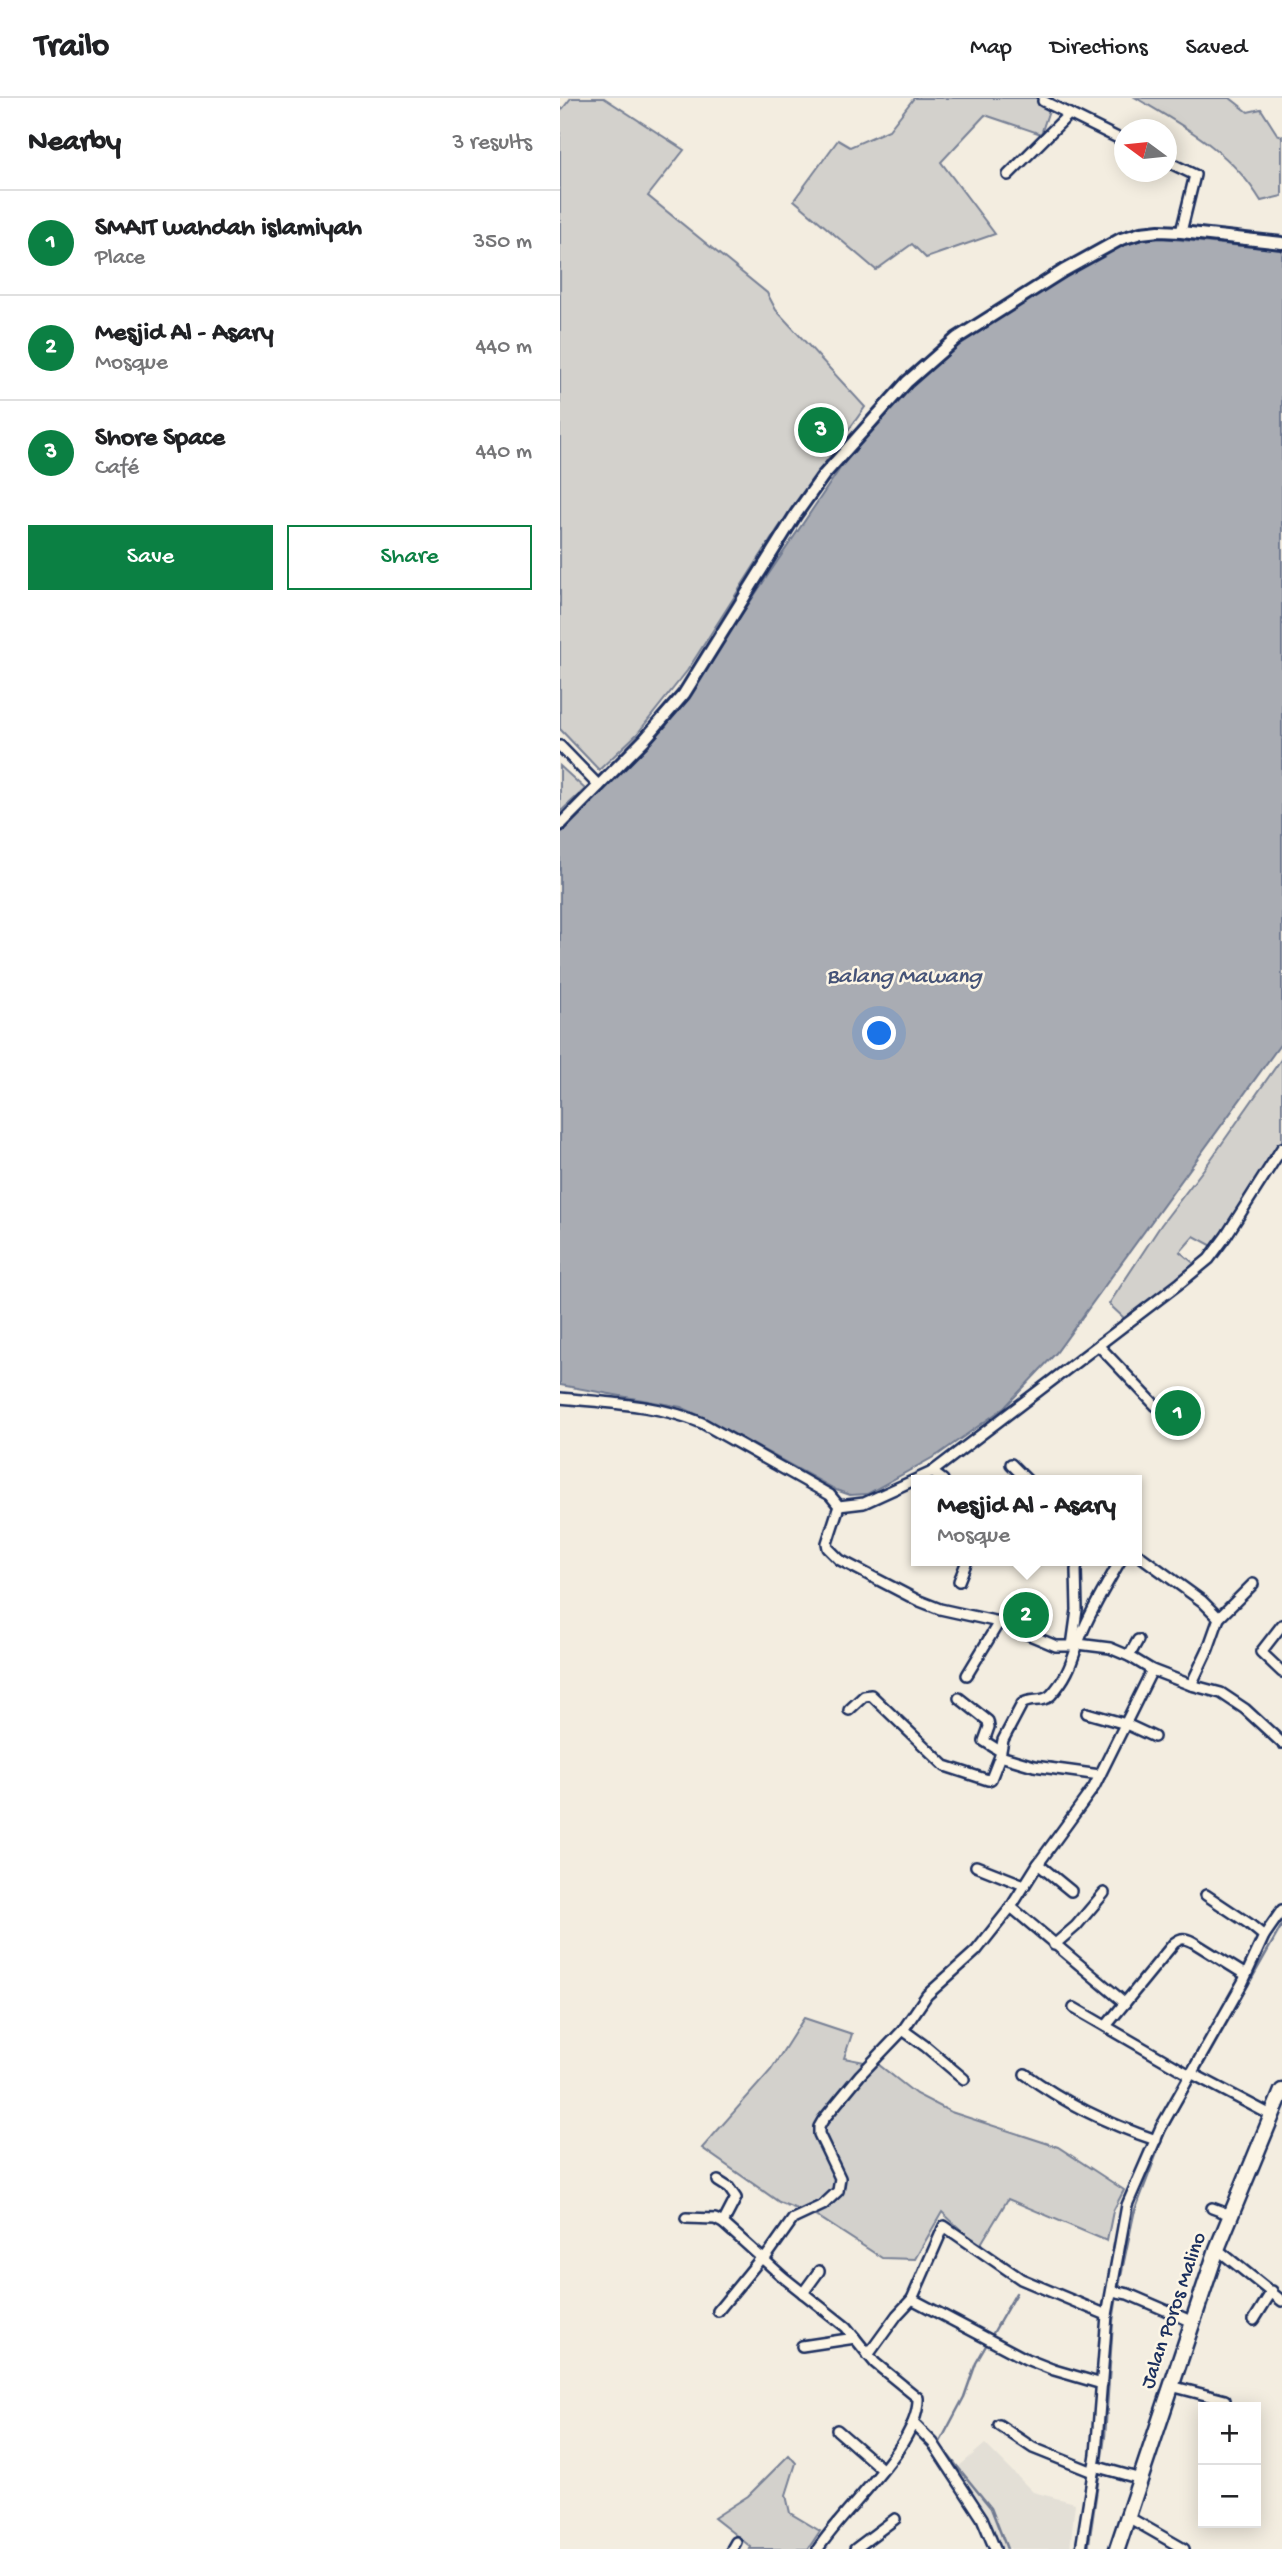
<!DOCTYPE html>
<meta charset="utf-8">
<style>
body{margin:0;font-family:"Gochi Hand",sans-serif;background:#f2f2f2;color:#202124}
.controls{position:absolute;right:21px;bottom:21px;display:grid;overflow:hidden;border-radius:0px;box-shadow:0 4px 18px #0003}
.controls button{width:63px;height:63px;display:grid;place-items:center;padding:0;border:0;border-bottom:2px solid #e0e0e0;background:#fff;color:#202124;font:35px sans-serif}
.compass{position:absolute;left:554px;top:21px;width:63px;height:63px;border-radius:50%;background:#fff;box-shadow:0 4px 18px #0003;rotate:285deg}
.you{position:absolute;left:320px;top:936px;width:24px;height:24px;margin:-18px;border:5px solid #fff;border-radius:50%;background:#1a73e8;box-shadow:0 0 0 10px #1a73e833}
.badge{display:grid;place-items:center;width:46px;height:46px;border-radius:50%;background:#0b8043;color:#fff;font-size:23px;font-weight:700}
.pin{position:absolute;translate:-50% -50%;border:4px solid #fff;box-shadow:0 2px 7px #0006}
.popup{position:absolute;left:351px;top:1377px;width:231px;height:91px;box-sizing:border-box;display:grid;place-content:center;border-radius:0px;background:#fff;filter:drop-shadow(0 2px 5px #0005);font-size:23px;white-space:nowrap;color:#757577}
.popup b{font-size:26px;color:#202124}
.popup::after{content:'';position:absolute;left:50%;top:100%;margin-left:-14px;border:14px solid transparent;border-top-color:#fff}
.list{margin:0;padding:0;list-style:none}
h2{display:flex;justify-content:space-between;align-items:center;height:91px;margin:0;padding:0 28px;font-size:30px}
h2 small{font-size:23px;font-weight:400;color:#757577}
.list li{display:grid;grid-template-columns:46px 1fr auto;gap:21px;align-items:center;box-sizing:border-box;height:105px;padding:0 28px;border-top:2px solid #e0e0e0}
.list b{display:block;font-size:26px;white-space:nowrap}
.list p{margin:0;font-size:23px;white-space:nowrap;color:#757577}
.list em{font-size:23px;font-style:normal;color:#757577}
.actions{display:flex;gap:14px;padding:21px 28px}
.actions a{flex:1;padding:16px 0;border:2px solid #0b8043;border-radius:0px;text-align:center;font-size:24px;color:#0b8043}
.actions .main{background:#0b8043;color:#fff}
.map{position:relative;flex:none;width:722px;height:2451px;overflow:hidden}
header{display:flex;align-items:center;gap:42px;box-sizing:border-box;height:98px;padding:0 35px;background:#fff;border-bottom:2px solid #e0e0e0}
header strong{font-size:33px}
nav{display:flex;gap:38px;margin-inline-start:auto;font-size:24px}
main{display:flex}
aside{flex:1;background:#fff}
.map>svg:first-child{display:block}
.built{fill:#e3dfd6}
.green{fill:#d3d1cc;stroke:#778095;stroke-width:2}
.water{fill:#a9acb3;stroke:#707a91;stroke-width:2}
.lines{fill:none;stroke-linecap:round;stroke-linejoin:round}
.stream{stroke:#707a91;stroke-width:2.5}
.minor-casing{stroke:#1b2f5e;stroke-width:14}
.tertiary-casing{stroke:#1b2f5e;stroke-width:16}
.primary-casing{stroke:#1b2f5e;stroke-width:19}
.minor{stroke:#fcf5e5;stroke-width:9}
.tertiary{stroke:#fcf5e5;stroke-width:10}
.primary{stroke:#fcf5e5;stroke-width:14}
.labels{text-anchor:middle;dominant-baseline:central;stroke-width:5;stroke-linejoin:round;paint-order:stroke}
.street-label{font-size:21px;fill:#1b2f5e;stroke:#fcf5e5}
.water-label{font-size:23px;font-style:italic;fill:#465478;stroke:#fcf5e5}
</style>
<header>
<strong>Trailo</strong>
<nav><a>Map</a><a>Directions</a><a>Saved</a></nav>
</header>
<main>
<aside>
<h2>Nearby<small>3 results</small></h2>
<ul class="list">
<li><span class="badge">1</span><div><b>SMAIT wahdah islamiyah</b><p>Place</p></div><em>350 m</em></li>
<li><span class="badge">2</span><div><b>Mesjid Al - Asary</b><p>Mosque</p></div><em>440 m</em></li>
<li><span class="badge">3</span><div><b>Shore Space</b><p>Café</p></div><em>440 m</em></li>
</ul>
<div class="actions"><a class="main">Save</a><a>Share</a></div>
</aside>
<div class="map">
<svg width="722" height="2451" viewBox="0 0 722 2451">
<rect width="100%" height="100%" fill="#f3ede0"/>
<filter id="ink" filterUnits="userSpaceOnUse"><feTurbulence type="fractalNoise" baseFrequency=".0143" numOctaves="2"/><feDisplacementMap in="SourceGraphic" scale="14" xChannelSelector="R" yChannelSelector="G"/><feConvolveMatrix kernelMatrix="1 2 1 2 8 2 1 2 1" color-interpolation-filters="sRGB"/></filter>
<g filter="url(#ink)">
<path class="built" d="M425,2346L473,2394L515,2405L510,2451H438L430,2438L433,2428L389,2377Z"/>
<g class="green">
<path d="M11,0H44L124,52L88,98L207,195L216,212L305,309L217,432L127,573L77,636L39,672L0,631V14Z"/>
<path d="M354,0H493L481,36L425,17L381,64L435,136L366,160L352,146L316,172L234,102L278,42L290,49L329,32Z"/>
<path d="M576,0H670L688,14L701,11L717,36L722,38V98L701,103C671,53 625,29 576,0Z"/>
<path d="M0,668L25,691L0,714Z"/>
<path d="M722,960V1043L656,1150L634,1138L620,1154L636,1167L601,1199L566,1222L549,1206L601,1127L649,1064Z"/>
<path d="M244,1920L292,1936L284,1960L319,1967L356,1996L391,2014L498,2049L564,2092L553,2113L547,2143L448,2101L419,2149L382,2114L355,2161L322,2160L260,2120L219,2104L142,2050L211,1972Z"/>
<path d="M229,2357L236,2365L226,2397L230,2415L260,2433L248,2451H190L191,2449L154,2420L188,2398Z"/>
</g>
<path class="water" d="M601,140L722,152V944L496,1255L444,1310L379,1356L307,1396L290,1397L276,1392L147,1321L121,1309L0,1287V733L106,628L281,369L336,302L359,279L413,233L556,150L581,142Z"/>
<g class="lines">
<g class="stream">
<path d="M638,1976L722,1827"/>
<path d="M558,2191L574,2115L604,2036L634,1981"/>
<path d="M447,2451L431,2410L379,2346L404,2299L416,2265L456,2195"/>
<path d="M528,2451L545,2337L553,2222L557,2197"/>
</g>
<defs>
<g id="minor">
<path d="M483,3L564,43"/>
<path d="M606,63L635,77L621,134"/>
<path d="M448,77L509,16"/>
<path d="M0,648L39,688"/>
<path d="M539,1248L596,1308"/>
<path d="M0,1300C48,1305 97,1306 142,1325L270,1397L279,1408L304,1405L372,1374L620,1185L649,1161L666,1138L722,1050"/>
<path d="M451,1366L467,1382"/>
<path d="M372,1374L383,1382"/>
<path d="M279,1408L267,1445L268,1450L280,1462L357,1502L380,1511L439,1524L496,1548H512L518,1546L550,1550L569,1558L592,1572L631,1587L661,1595L685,1611L722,1645"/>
<path d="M576,1455L642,1503L659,1520L648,1551L631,1587"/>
<path d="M399,1483L407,1463"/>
<path d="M659,1520L693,1486"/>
<path d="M722,1527L701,1554L722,1574"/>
<path d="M512,1548L517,1512L516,1472L518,1463"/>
<path d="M569,1558L578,1542"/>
<path d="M407,1577L439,1524"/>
<path d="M399,1600L428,1623L429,1629L424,1643L440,1653"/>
<path d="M289,1612L304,1598L311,1597L385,1668L428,1682L431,1681L440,1658L443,1642L462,1606C471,1599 482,1606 491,1597C511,1575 512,1560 522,1535C532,1510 547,1486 560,1463"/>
<path d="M527,1615L566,1626L594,1639"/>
<path d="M440,1658L474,1668L540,1677"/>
<path d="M478,1766L511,1793"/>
<path d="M416,1768L464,1787"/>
<path d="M646,1797L688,1825L704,1838"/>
<path d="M451,1809L565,1905"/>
<path d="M494,1847L516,1828L544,1795"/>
<path d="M514,1910L630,1977"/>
<path d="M546,1928L614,1845C622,1839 625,1840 633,1844L686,1877"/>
<path d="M343,1932L365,1948L404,1981"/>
<path d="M631,1975L711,2017"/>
<path d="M465,1976C506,2006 548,2026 596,2042"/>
<path d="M158,2083L169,2090L176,2100L163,2125"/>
<path d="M652,2110L671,2117"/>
<path d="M126,2120L155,2121L163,2125L223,2179L286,2229L315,2265L358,2300C360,2347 283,2411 258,2451"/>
<path d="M657,2151L722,2203"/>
<path d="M204,2162L233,2121L263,2107L278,2093L280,2080L259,2036V2029L263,2022L300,1977L343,1932L367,1897L416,1853L451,1809L478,1766L534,1689L592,1572"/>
<path d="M552,2193L568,2196L633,2224"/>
<path d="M243,2195L259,2173"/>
<path d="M158,2213L202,2159"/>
<path d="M694,2222L712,2193"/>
<path d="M242,2248L295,2240"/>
<path d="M308,2257L337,2217L352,2201"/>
<path d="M542,2286L494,2272L466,2261L352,2201L384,2128L461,2181L547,2217"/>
<path d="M611,2288L665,2302"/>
<path d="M353,2325L373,2345L422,2420L435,2451"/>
<path d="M439,2327L473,2350L533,2374"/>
<path d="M277,2332L322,2371"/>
<path d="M534,2368L581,2381"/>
<path d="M568,2419L624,2451"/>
<path d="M172,2451L176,2444"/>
<path d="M295,2451L335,2421"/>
<path d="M521,2451L536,2356L547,2217L567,2107L601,2029L683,1884L704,1838L722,1812"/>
</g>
<path id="tertiary" d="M0,727L85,641L124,596L236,416L263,378L347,284L397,240L503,173L561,141L581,135L599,133L621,134L722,145"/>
<path id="primary" d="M557,2451L657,2151L722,1993"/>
</defs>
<use href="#minor" class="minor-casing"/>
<use href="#tertiary" class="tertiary-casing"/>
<use href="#primary" class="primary-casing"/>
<use href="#minor" class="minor"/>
<use href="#tertiary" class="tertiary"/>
<use href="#primary" class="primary"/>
</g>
</g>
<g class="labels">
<g class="street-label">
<text transform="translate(615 2213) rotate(-71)">Jalan Poros Malino</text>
</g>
<g class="water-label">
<text x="344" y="879">Balang Mawang</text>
</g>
</g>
</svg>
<div class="controls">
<button>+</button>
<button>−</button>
</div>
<svg class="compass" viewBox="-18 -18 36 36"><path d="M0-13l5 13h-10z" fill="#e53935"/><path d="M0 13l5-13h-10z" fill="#757577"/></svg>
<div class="you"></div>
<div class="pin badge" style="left:618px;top:1315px">1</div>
<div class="pin badge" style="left:466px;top:1517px">2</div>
<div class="popup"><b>Mesjid Al - Asary</b>Mosque</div>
<div class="pin badge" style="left:261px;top:332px">3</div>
</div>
</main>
